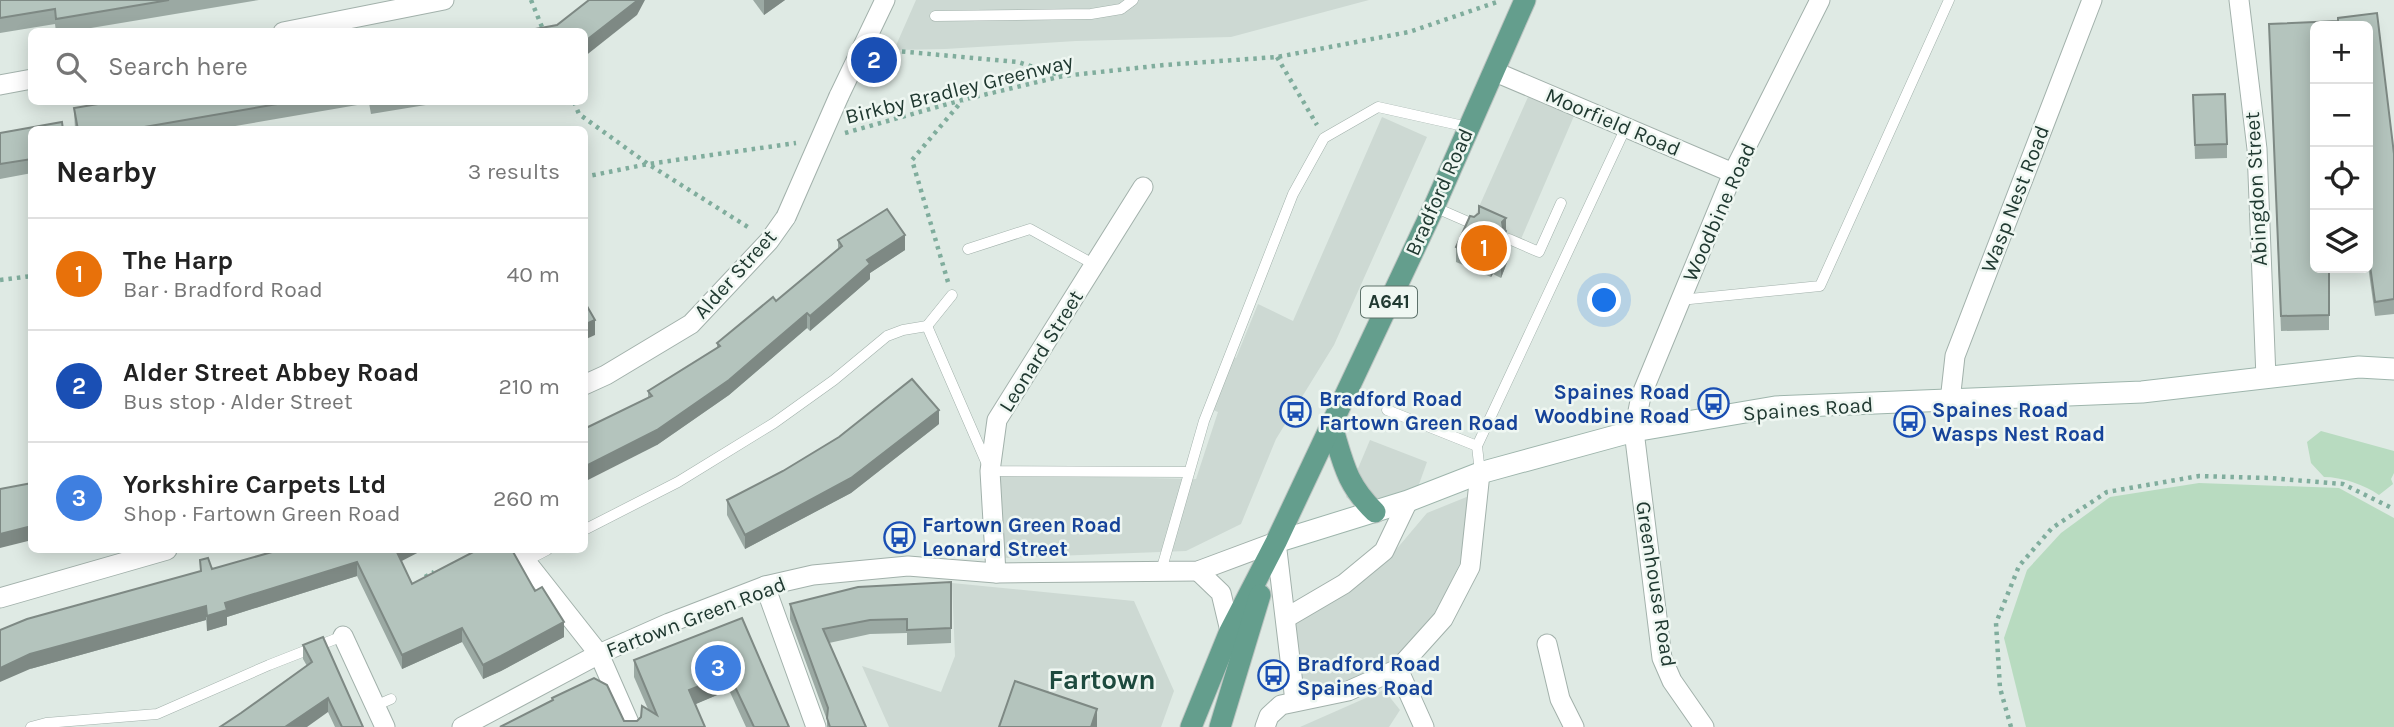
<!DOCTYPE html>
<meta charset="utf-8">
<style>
body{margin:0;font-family:Karla,sans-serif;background:#f2f2f2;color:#222}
.controls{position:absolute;right:21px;top:21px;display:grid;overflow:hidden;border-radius:10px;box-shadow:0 4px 18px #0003}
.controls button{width:63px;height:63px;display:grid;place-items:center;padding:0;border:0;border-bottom:2px solid #e0e0e0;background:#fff;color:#222;font:35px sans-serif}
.you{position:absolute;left:1605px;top:301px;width:24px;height:24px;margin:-18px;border:5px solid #fff;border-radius:50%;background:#1a73e8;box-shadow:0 0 0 10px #1a73e833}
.badge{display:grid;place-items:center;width:46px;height:46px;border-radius:50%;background:#ea580c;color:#fff;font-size:23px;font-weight:700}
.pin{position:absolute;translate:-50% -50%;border:4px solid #fff;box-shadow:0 2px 7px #0006}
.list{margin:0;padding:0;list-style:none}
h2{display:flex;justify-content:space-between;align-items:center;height:91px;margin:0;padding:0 28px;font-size:30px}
h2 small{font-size:23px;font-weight:400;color:#767676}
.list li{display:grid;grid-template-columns:46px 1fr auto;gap:21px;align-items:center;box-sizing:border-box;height:112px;padding:0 28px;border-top:2px solid #e0e0e0}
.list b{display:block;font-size:26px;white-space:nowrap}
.list p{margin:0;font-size:23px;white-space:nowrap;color:#767676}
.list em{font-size:23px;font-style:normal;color:#767676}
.icon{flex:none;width:38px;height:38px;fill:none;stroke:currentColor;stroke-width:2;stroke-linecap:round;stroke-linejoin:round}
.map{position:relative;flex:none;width:2394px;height:727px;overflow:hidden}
.search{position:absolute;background:#fff;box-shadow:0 4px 18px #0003;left:28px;top:28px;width:560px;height:77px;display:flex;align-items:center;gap:18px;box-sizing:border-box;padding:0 24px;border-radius:10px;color:#767676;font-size:26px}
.panel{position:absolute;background:#fff;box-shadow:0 4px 18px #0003;left:28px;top:126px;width:560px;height:427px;border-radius:10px}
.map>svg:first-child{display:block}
.built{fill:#cdd9d3}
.green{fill:#b8dbc0}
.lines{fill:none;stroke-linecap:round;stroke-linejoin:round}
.lane-casing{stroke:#a2b1ab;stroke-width:11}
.street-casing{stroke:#a2b1ab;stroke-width:21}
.secondary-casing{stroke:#9eb5ac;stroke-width:23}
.primary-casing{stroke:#bcc4c1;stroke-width:23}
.path{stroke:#80ad9d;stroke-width:4.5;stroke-dasharray:3.5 5;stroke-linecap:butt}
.lane{stroke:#fff;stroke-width:10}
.street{stroke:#fff;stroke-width:19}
.secondary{stroke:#fff;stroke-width:21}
.primary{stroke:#649e8d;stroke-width:21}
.street-bridge-casing{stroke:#a2b1ab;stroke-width:21;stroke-linecap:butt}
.street-bridge{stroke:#fff;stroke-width:19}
.wall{fill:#9ba9a3}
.shaded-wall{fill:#7e8984}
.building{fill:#b4c4bd;stroke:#7e8984;stroke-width:2}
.labels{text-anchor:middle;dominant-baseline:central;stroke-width:5;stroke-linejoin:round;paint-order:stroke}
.shield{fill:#eff7f2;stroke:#5e726b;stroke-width:2}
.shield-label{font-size:19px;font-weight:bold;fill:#203931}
.street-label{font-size:21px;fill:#203931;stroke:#eff7f2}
.transit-label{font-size:21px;font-weight:bold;fill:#164399;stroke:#eff7f2;text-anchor:start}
.district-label{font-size:28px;font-weight:bold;fill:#1d4a3e;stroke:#eff7f2}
</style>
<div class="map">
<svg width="2394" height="727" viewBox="0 0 2394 727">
<rect width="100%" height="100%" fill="#dfeae4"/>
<g class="built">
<path d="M916,0H1369L1231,37L1076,41L945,49L894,50Z"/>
<path d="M1528,97L1574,116L1521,239L1474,218Z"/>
<path d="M1382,117L1427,137L1334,345L1276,439L1241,524L1186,551L1004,558L1000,475L1196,479L1218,412L1205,407L1225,354L1236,358L1258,304L1293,321Z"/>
<path d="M1370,440L1427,462L1418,487L1357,505L1346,497Z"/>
<path d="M1469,496L1460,563L1434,616L1392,662L1342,682L1303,691L1295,624L1389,558L1427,513Z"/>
<path d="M952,583L1134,601L1174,691L1161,727H889L862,666L941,692L955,656Z"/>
<path d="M1384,690L1400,710L1389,727H1300Z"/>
</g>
<g class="green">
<path d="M2321,431L2394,451V473L2391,479L2393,484L2379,495C2365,485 2342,477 2324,477L2311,463L2307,442Z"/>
<path d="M2199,483L2339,488L2394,518V727H2026L2004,638L2027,570L2061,533L2110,497Z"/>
</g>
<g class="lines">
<defs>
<g id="lane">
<path d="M935,16L1091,14L1121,9L1133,0"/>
<path d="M1434,207L1473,224"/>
<path d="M1509,239L1539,252L1561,203"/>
<path d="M968,249L1030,229L1095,265"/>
<path d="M1680,300L1820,286L1949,0"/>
<path d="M927,326L952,295"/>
<path d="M1387,410L1477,446"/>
<path d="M1480,473L1477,446L1626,127"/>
<path d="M584,530L678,482L774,423L834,380L887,336L903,330L927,326L990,471L1189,472"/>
<path d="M526,561L547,550"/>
<path d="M1161,571L1204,421L1293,194L1324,138L1378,107L1468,127"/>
<path d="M375,706L391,699"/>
<path d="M31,727L46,723L157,714L269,665L343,636"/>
</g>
<g id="street">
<path d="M2239,0L2257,149L2266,378"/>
<path d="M283,32L444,0"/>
<path d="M1493,71L1733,173"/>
<path d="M0,85L32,79"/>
<path d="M839,96L885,0"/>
<path d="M584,385L606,375L691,324L769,241L786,217"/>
<path d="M1950,401L1955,356L2092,0"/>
<path d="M517,550L599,654L631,727"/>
<path d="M1198,571L1221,593L1230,631"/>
<path d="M996,573L990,471L997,420L1143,187"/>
<path d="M765,586L816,727"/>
<path d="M0,598L167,550"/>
<path d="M1286,618L1344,584L1384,551L1408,501"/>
<path d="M343,636L385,727"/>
<path d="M1547,644L1560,699L1574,727"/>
<path d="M1398,669L1424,727"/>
<path d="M462,727L599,654L669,623L765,586L813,575L908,566L996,573L1198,571L1276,542L1295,701"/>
<path d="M1265,727L1269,716L1281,705L1348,691L1398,669L1443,619L1470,567L1480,473"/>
<path d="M1704,727L1672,681L1662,658L1634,431L1641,396L1733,173L1820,0"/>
</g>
<path id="secondary" d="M1276,542L1408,501L1480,473L1634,431L1775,407L2142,392L2359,367L2394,369"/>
<g id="primary">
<path d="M1331,423C1343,461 1345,483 1375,512"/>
<path d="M1191,727L1230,631L1276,542L1434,207L1525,0"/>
<path d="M1220,727L1260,595"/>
</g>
</defs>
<use href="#lane" class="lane-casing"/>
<use href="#street" class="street-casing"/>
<use href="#secondary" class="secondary-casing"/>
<use href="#primary" class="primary-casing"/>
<g class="path">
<path d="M531,0L544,32"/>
<path d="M885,50L1018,62L1062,76"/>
<path d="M1277,57L1317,125"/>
<path d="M574,102L579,114L648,164L751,229"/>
<path d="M845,133L962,100L1063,76L1164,65L1277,57L1409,32L1500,1"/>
<path d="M584,177L648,164L796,143"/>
<path d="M0,280L32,276"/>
<path d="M948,282L912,160L962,101"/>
<path d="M425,577L434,572"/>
<path d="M2011,727L2000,688L1996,623L2019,566L2052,528L2107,492L2199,476L2269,478L2343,484L2394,509"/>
</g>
<use href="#lane" class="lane"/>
<use href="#street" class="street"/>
<use href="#secondary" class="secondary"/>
<use href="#primary" class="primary"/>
<defs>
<path id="street-bridge" d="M786,217L839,96"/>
</defs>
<use href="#street-bridge" class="street-bridge-casing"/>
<use href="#street-bridge" class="street-bridge"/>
</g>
<g class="wall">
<path d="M0,0H259L67,32H56L55,24L0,33Z"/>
<path d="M753,0H785L764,15Z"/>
<path d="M2377,13L2394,154V314L2375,316L2368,266V26H2315V268H2329V330L2281,331L2269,24L2338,21V18Z"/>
<path d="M2193,95L2227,144V158L2195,159Z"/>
<path d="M110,102H444L371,114L369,103L212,130H75L74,108Z"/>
<path d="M32,130V173L0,179V133Z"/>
<path d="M1506,218V244L1508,260L1501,278L1493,274L1491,277L1456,262V247Z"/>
<path d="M838,240L905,250L870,273V279L830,314L810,331L807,328L729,395L657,445L648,397V391L717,348V343L776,301L838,250Z"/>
<path d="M939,424L851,493L745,549L727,515V500Z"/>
<path d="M200,560L212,569L401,561L412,584L535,591L564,637L501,671L483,679L462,642L402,669L357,576L227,617V625L207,631L206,620L30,669L200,571Z"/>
<path d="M951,582V643L907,645V633L870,634L829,643L866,727H827V720L790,619V604Z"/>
<path d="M742,618L789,727H746L729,690L695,704L705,727H500L552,700V698L624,721H637L648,709L634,677V660Z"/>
<path d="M303,645L363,727H335L328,712L241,713L307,666L303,659Z"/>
</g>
<g class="shaded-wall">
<path d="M638,0H645L637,15L584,57V42Z"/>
<path d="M764,0H785L764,15Z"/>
<path d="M1506,218V246L1501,257L1502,222Z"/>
<path d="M905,235V250L870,273V279L810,331V316L867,260Z"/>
<path d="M1508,245V260L1501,278V263Z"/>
<path d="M1493,259V274L1491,277V263Z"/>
<path d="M807,313V328L729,395L657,445L584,482V467Z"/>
<path d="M595,320V335L584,340V325Z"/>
<path d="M939,410V424L851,493L745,549V535Z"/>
<path d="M32,526V540L0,548V534Z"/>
<path d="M396,550H423L396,564Z"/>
<path d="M357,562V576L227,617V625L207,631V616L225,603Z"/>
<path d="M206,606V620L30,669L0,682V668L30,654Z"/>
<path d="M564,622V637L501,671L483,679V665Z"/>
<path d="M462,628V642L402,669V655Z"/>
<path d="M729,674V690L689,707V690Z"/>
<path d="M328,698V712L307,727H285Z"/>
<path d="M1097,709V727H1091Z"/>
</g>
<g class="building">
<path d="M0,0H169L56,19L55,9L0,18Z"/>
<path d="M589,0H638L584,42V32H519L557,25Z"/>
<path d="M2377,13L2394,154V299L2375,302L2368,251V26H2315V268H2329V315L2281,316L2269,24L2338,21V18Z"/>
<path d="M2225,94L2227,144L2195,145L2193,95Z"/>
<path d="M110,102H289L127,130H78L74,108Z"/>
<path d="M62,122L63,130H32V159L0,164V133Z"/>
<path d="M1479,206L1506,218L1502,222L1503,228L1506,231L1501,242L1508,245L1501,263L1493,259L1491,263L1456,247L1470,216L1474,217L1479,213Z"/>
<path d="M887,209L905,235L867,260L870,264L830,299L810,316L807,313L729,380L657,430L584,467V429L652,396L648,391L720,346L717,343L773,297L776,301L842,246L838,240Z"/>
<path d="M584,301L595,320L584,325Z"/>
<path d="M912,379L939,410L851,478L745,535L727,500L783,471L839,437Z"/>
<path d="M32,483V526L0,534V489Z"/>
<path d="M279,550H396L412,584L477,550H512L535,591L542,587L564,622L501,656L483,665L462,628L402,655L357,562L225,603L227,610L207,616L206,606L30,654L0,668V630L27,619L201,571L200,560L208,558L212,569Z"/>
<path d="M951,582V628L907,630V619L870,620L823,629L866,727H830L827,718L828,708L790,604L858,587Z"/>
<path d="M742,618L789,727H754L729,674L689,690L705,727H500L553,700L552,698L594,678L607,685L624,721H637L641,717L642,706L657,715L634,660Z"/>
<path d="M323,637L363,727H342L328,698L285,727H220L241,713L312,662L303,645Z"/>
<path d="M1015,681L1097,709L1091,727H999Z"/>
</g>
<defs>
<symbol id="bus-ring" viewBox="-11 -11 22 22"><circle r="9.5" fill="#eff7f2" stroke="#1a4fb4" stroke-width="1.5"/><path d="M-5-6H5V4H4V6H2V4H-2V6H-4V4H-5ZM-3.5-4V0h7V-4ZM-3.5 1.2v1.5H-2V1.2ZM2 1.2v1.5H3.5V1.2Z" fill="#1a4fb4"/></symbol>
</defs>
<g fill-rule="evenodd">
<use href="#bus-ring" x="1696" y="386" width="35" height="35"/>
<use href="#bus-ring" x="1278" y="394" width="35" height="35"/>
<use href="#bus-ring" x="1892" y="404" width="35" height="35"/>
<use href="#bus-ring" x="882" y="520" width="35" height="35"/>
<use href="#bus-ring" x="1256" y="658" width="35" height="35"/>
</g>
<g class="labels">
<rect class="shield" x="1361" y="286.5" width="56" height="31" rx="5"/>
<g class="shield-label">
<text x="1389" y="302">A641</text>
</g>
<g class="street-label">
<text transform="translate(959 89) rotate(-14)">Birkby Bradley Greenway</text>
<text transform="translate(1613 122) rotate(23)">Moorfield Road</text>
<text transform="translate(2256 189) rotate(-93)">Abingdon Street</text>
<text transform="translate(1439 192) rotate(-66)">Bradford Road</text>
<text transform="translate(2015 199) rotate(-69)">Wasp Nest Road</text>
<text transform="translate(1719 212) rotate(-66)">Woodbine Road</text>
<text transform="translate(735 274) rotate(-48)">Alder Street</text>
<text transform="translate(1041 351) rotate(-58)">Leonard Street</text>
<text transform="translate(1808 409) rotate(-4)">Spaines Road</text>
<text transform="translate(1656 584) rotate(81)">Greenhouse Road</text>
<text transform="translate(696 617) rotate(-21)">Fartown Green Road</text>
</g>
<g class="transit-label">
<text x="1690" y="392" text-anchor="end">Spaines Road<tspan x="1690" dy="24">Woodbine Road</tspan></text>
<text x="1319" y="399">Bradford Road<tspan x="1319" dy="24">Fartown Green Road</tspan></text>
<text x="1932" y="410">Spaines Road<tspan x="1932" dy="24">Wasps Nest Road</tspan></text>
<text x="922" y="525">Fartown Green Road<tspan x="922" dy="24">Leonard Street</tspan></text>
<text x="1297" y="664">Bradford Road<tspan x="1297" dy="24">Spaines Road</tspan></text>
</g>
<g class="district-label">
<text x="1102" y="679">Fartown</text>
</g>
</g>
</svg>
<div class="controls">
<button>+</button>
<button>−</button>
<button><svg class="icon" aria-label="locate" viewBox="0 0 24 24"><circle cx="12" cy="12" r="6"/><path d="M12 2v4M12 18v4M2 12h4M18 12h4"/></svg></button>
<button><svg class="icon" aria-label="layers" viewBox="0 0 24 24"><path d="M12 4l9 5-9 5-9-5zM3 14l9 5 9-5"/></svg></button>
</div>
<div class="you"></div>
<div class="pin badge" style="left:1484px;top:248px;background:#e8710a">1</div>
<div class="pin badge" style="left:874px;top:60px;background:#1a4fb4">2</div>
<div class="pin badge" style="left:718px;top:668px;background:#3f7fe0">3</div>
<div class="search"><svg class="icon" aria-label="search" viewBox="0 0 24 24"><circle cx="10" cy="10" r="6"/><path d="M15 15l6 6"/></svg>Search here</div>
<section class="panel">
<h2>Nearby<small>3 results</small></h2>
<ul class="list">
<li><span class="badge" style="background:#e8710a">1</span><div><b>The Harp</b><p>Bar · Bradford Road</p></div><em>40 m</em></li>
<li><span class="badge" style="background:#1a4fb4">2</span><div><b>Alder Street Abbey Road</b><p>Bus stop · Alder Street</p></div><em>210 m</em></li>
<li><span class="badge" style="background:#3f7fe0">3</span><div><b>Yorkshire Carpets Ltd</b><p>Shop · Fartown Green Road</p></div><em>260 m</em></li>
</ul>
</section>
</div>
